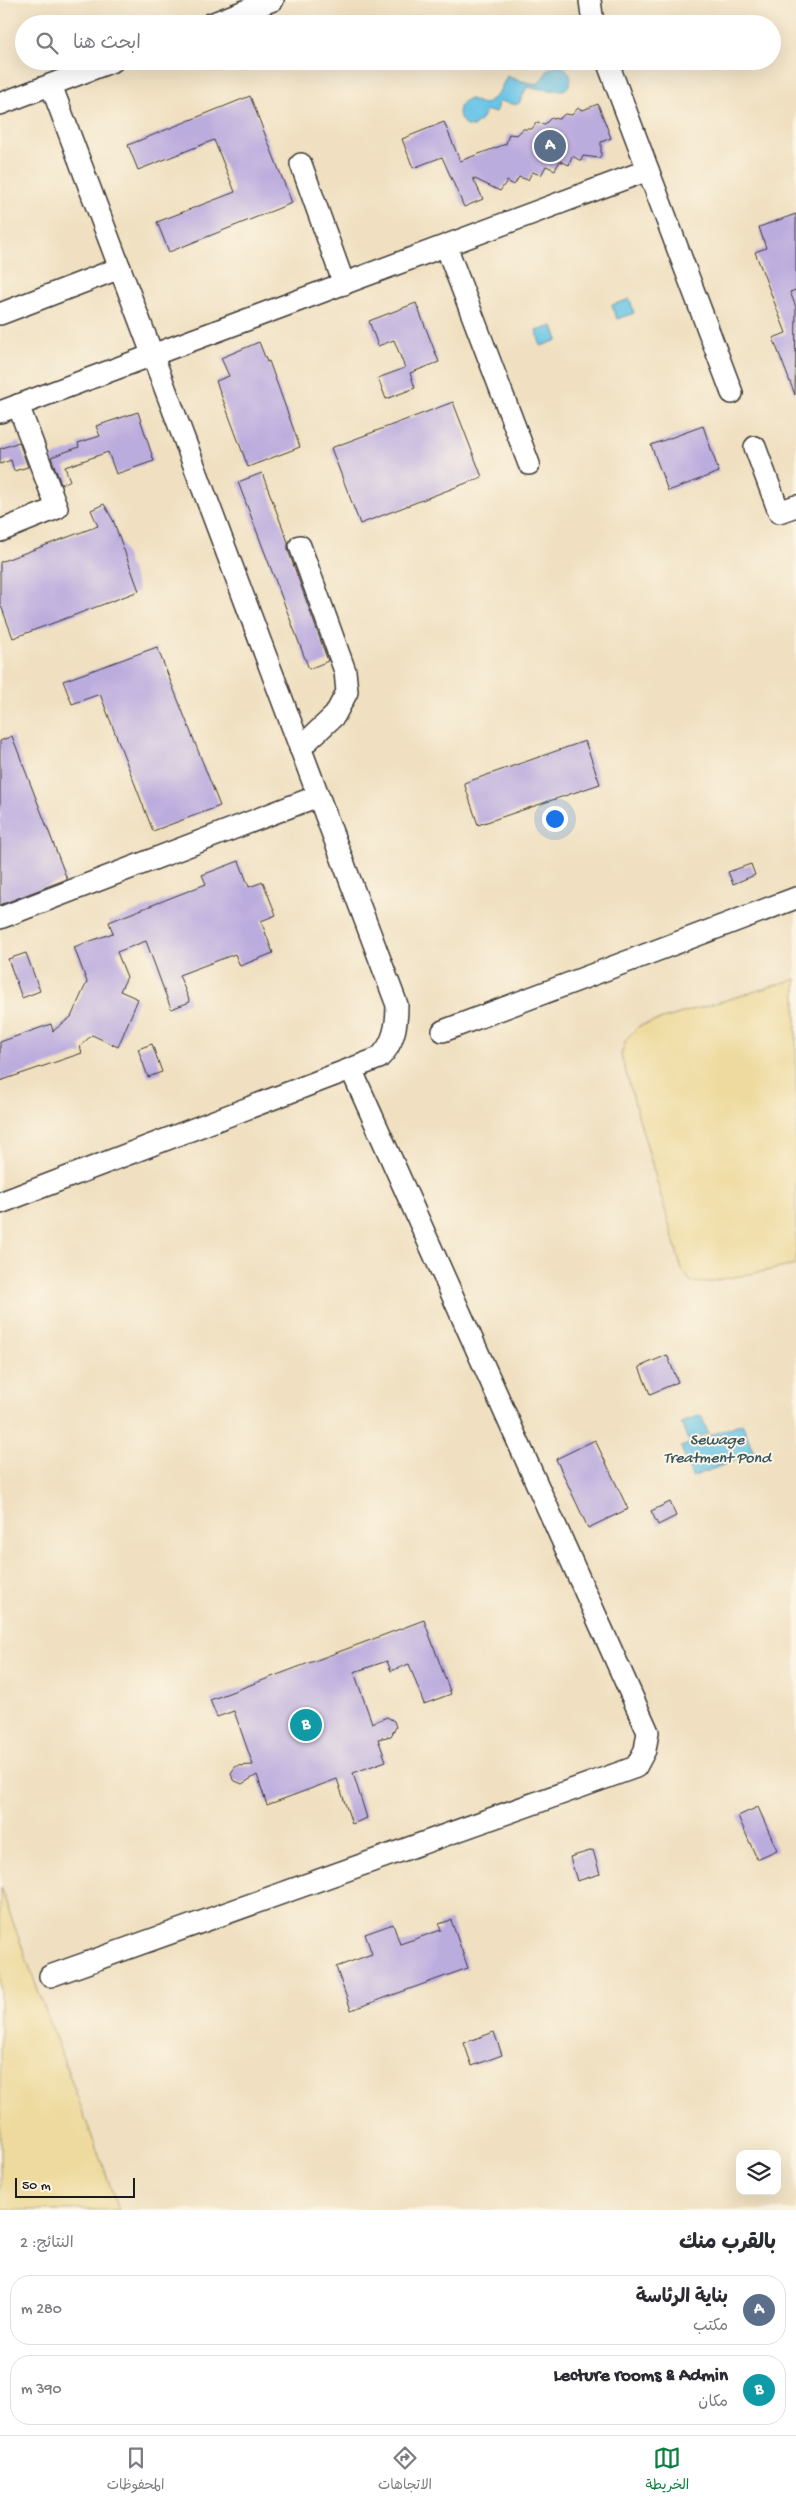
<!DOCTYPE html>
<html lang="ar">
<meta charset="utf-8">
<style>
body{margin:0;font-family:"Gochi Hand","Playpen Sans Arabic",sans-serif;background:#f7f7f7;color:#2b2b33;direction:rtl}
.controls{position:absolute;right:15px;bottom:15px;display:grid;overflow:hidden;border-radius:10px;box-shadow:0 5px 20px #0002}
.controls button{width:45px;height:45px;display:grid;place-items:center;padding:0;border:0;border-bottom:1px solid #e1e1e2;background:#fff;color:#2b2b33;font:25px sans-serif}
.scale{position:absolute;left:15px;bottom:12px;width:120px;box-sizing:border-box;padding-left:5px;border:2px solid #1c1c1c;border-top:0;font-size:14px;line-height:18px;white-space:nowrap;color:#1c1c1c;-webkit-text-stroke:4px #fcf5e5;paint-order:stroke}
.you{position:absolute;left:554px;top:818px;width:18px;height:18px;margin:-12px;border:4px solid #fff;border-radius:50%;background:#1a73e8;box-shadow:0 0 0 8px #1a73e833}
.badge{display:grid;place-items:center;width:32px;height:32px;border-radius:50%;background:#0b8043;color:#fff;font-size:16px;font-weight:700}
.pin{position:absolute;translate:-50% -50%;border:2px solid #fff;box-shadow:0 1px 5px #0006}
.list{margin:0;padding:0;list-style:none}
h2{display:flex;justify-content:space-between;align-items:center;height:65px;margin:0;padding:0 20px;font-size:21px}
h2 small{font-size:16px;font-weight:400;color:#7c7c81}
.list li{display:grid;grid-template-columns:32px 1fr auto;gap:15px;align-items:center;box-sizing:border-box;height:70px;margin:0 10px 10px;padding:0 10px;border:1px solid #e1e1e2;border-radius:20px}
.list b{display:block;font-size:19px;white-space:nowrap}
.list p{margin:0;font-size:16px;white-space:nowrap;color:#7c7c81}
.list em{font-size:16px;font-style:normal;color:#7c7c81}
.icon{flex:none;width:28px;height:28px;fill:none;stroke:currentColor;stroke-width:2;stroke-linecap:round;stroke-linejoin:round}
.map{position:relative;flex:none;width:796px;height:2210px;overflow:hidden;direction:ltr}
.search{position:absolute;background:#fff;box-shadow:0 5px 20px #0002;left:15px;right:15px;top:15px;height:55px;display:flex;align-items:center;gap:12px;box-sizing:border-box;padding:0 18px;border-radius:28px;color:#7c7c81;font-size:19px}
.sheet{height:225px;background:#fff}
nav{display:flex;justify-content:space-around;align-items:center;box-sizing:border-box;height:70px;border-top:1px solid #e1e1e2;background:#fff;font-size:14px;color:#7c7c81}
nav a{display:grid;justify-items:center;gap:2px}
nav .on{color:#0b8043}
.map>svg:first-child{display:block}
.sand{fill:#eeda9e;stroke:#857b5d}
.water{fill:#69c5e7;stroke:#427082}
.building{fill:#bbacde}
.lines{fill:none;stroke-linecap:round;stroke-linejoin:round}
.minor-casing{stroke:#3c3935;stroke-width:24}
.minor{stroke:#fff;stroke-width:21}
.labels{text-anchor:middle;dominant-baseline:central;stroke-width:4;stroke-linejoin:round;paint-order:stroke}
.water-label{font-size:16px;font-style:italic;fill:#375763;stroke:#fcf5e5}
</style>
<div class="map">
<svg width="796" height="2210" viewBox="0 0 796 2210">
<rect width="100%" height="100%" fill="#fcf5e5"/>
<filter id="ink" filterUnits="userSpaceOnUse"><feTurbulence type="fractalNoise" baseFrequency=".02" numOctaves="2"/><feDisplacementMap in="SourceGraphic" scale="10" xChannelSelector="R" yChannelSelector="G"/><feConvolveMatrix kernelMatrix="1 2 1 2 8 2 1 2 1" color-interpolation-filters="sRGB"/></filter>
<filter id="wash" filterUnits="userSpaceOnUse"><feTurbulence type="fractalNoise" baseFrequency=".0096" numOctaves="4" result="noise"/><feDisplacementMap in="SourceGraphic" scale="20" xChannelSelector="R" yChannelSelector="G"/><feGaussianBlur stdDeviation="1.12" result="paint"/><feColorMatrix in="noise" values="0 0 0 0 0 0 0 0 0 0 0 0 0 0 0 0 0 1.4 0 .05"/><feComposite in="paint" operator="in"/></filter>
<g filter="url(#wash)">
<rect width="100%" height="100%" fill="#f0e0c1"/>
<g class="sand">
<path d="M796,979V1265L703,1283L691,1282L682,1270L621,1055L626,1039L639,1026Z"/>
<path d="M0,1887L119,2210H0Z"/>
</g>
<g class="water">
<path d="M557,65C570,66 577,84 563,90C559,91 531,88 527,87C516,108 523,106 499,101L495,113L486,110L481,120L473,127L466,126C457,116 454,103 470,99L482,104L487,103L498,94L507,76C517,81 527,82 538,84L549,69Z"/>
<path d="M630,299L634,313L617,319L612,305Z"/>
<path d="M553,326L558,340L541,346L536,331Z"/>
<path d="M701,1415L708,1433L688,1440L681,1423Z"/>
<path d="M742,1423L754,1453L692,1477L681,1447Z"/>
</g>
<g id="blocks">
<g class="building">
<path d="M250,96L292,203L169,252L157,222L235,192L214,140L138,170L128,145Z"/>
<path d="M598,104L611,138L601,142V155L599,158L583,156L581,161L572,156L569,165L560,161L555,170L546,166L541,175L532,172L528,180L519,177L514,185L507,181L500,191L473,178L483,199L464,207L442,157L413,168L402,139L444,122L460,161L506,144L509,134L517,135L523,129H532L536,123L545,124L551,118L559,119L565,114L572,115L578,108L583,110Z"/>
<path d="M796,214V290L790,292L796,307L795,395L773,338L786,333L755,252L766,248L759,227Z"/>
<path d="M416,303L439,362L410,373L415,388L386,399L378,378L405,368L394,340L378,346L369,321Z"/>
<path d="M259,342L267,362L269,361L300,447L248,467L216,381L229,376L221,358Z"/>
<path d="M453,402L482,477L360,524L331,448Z"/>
<path d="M138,412L154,461L116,474L108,452L65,467L70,481L61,484L51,457L79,447L78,443L100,436L96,426Z"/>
<path d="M703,426L719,472L668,491L651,445Z"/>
<path d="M19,442L28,467L14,471L11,460L0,464V449Z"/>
<path d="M262,473L288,542V550L328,661L309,669L238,482Z"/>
<path d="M104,504L113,520L139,591L13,638L0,603V562L98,526L91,510Z"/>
<path d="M157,647L220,806L153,831L100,694L72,704L63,681Z"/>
<path d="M12,736L67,879L0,905V741Z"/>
<path d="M585,741L600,784L478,825L464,783Z"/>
<path d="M239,861L249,887L263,882L276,915L261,921L273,953L240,966L235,954L179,975L190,1002L171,1009L146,941L117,952L127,977L120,991L138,999L118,1047L92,1035L80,1046L82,1053L0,1081V1042L51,1024L53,1031L71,1017L87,982L74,947L113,933L109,922L206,884L202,875Z"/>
<path d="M751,864L755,875L733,884L728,872Z"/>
<path d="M26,953L40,991L22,998L8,959Z"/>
<path d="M152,1044L162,1072L148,1077L138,1049Z"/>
<path d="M667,1355L678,1382L650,1394L639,1367Z"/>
<path d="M595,1440L628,1509L588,1528L556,1459Z"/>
<path d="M670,1502L676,1516L658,1525L651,1511Z"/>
<path d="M424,1620L451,1694L424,1704L409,1664L391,1671L387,1661L354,1672L372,1723L387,1717L394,1721L396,1727L391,1736L378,1739L386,1761L353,1773L367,1818L352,1824L337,1779L267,1805L257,1775L242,1784L233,1780L231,1773L236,1766L253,1765L234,1711L217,1717L210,1700Z"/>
<path d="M758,1807L777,1850L757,1859L738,1816Z"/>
<path d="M593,1850L600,1874L577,1881L570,1857Z"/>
<path d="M451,1920L468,1968L351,2010L336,1967L372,1954L365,1934L393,1924L400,1944L441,1930L439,1924Z"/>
<path d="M494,2032L502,2055L472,2066L464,2043Z"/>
</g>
</g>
</g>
<g filter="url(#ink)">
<use href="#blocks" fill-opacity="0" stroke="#3c3935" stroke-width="1"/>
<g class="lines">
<defs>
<g id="minor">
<path d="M590,0L593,24"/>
<path d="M211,24L273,0"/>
<path d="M607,61L732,393"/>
<path d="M0,104L113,61"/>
<path d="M301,164L344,284"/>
<path d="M446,246L529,464"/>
<path d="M0,314L120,268"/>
<path d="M0,412L648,170"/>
<path d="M755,447L779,512L796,506"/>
<path d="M0,531L57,508L18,405"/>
<path d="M300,748L335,715L347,692L345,671L300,546"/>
<path d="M0,918L318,796"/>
<path d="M443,1031L796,898"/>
<path d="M0,1203L379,1058C394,1044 397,1025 397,1005L51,85"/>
<path d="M50,1976L636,1767L645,1750L648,1732L351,1069"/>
</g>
</defs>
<use href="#minor" class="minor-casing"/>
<use href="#minor" class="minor"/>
</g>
</g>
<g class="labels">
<g class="water-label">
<text x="717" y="1441">Sewage<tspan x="717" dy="18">Treatment Pond</tspan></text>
</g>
</g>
</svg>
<div class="controls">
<button><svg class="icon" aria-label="layers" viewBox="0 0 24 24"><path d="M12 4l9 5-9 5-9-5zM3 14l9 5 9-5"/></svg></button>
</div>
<div class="scale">50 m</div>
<div class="you"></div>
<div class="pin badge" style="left:550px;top:146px;background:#5c6f8a">A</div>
<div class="pin badge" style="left:306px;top:1725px;background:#0f9aa8">B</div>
<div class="search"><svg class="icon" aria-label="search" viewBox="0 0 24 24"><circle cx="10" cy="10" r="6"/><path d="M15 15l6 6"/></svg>ابحث هنا</div>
</div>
<section class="sheet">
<h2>بالقرب منك<small>النتائج: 2</small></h2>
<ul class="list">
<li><span class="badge" style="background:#5c6f8a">A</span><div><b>بناية الرئاسة</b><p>مكتب</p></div><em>280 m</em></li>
<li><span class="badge" style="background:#0f9aa8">B</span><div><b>Lecture rooms &amp; Admin</b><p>مكان</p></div><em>390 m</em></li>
</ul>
</section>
<nav>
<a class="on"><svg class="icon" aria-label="map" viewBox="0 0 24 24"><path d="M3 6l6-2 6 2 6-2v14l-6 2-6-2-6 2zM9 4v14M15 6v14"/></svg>الخريطة</a>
<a><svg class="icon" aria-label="directions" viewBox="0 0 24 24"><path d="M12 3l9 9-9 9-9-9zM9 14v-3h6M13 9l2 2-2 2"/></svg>الاتجاهات</a>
<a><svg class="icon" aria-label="saved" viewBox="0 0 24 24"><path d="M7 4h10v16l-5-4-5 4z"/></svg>المحفوظات</a>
</nav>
